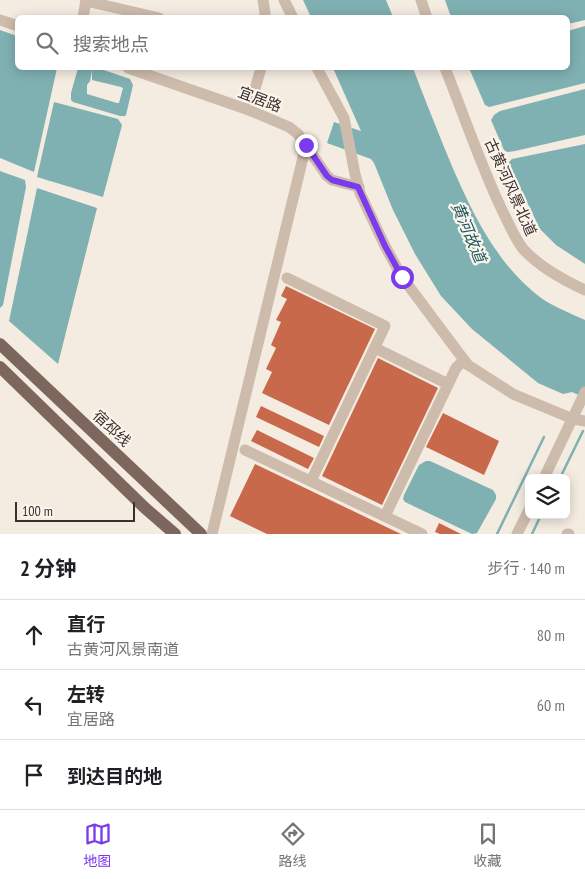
<!DOCTYPE html>
<html lang="zh">
<meta charset="utf-8">
<style>
body{margin:0;font-family:"PT Sans Narrow","Noto Sans SC",sans-serif;background:#f2f2f2;color:#202124}
.controls{position:absolute;right:15px;bottom:15px;display:grid;overflow:hidden;border-radius:8px;box-shadow:0 2px 12px #0003}
.controls button{width:45px;height:45px;display:grid;place-items:center;padding:0;border:0;border-bottom:1px solid #e0e0e0;background:#fff;color:#202124;font:25px sans-serif}
.scale{position:absolute;left:15px;bottom:12px;width:120px;box-sizing:border-box;padding-left:5px;border:2px solid #3b302b;border-top:0;font-size:14px;line-height:18px;white-space:nowrap;color:#3b302b;-webkit-text-stroke:4px #fbf5ee;paint-order:stroke}
.stop{position:absolute;width:15px;height:15px;margin:-11px;border:4px solid #7c3aed;border-radius:50%;background:#fff}
.stop.end{background:#7c3aed;border-color:#fff;box-shadow:0 1px 5px #0008}
.list{margin:0;padding:0;list-style:none}
h2{display:flex;justify-content:space-between;align-items:center;height:65px;margin:0;padding:0 20px;font-size:21px}
h2 small{font-size:16px;font-weight:400;color:#757577}
.list li{display:grid;grid-template-columns:32px 1fr auto;gap:15px;align-items:center;box-sizing:border-box;height:70px;padding:0 20px;border-top:1px solid #e0e0e0}
.list b{display:block;font-size:19px;white-space:nowrap}
.list p{margin:0;font-size:16px;white-space:nowrap;color:#757577}
.list em{font-size:16px;font-style:normal;color:#757577}
.icon{flex:none;width:28px;height:28px;fill:none;stroke:currentColor;stroke-width:2;stroke-linecap:round;stroke-linejoin:round}
.map{position:relative;flex:none;width:585px;height:534px;overflow:hidden}
.search{position:absolute;background:#fff;box-shadow:0 2px 12px #0003;left:15px;right:15px;top:15px;height:55px;display:flex;align-items:center;gap:12px;box-sizing:border-box;padding:0 18px;border-radius:8px;color:#757577;font-size:19px}
.sheet{height:275px;background:#fff}
nav{display:flex;justify-content:space-around;align-items:center;box-sizing:border-box;height:70px;border-top:1px solid #e0e0e0;background:#fff;font-size:14px;color:#757577}
nav a{display:grid;justify-items:center;gap:2px}
nav .on{color:#7c3aed}
.map>svg:first-child{display:block}
.water{fill:#7fb0b2;fill-rule:evenodd}
.lines{fill:none;stroke-linecap:round;stroke-linejoin:round}
.stream{stroke:#7fb0b2;stroke-width:2.5}
.building{fill:#c8694b}
.minor{stroke:#cdbbac;stroke-width:11}
.major{stroke:#7d675c;stroke-width:12}
.route{stroke:#7c3aed;stroke-width:6}
.labels{text-anchor:middle;dominant-baseline:central;stroke-width:4.5;stroke-linejoin:round;paint-order:stroke}
.street-label{font-size:15px;fill:#3b302b;stroke:#fbf5ee}
.water-label{font-size:16px;font-style:italic;fill:#1f5a5e;stroke:#fbf5ee}
</style>
<div class="map">
<svg width="585" height="534" viewBox="0 0 585 534">
<rect width="100%" height="100%" fill="#f4ebe1"/>
<g class="water">
<path d="M303,0H386L393,17H311Z"/>
<path d="M445,0H585V20L568,24V18L451,17Z"/>
<path d="M585,26V83L489,107L485,105L469,68H568V31Z"/>
<path d="M0,30L17,36L18,68H57L34,172L0,158Z"/>
<path d="M78,68H98L130,79L133,85L126,115L125,116H120L73,102L71,100V93ZM92,70V80L121,87L123,88L119,103H117L87,94V85L90,81Z"/>
<path d="M333,68H413C422,92 432,117 442,142C464,196 492,262 541,298C554,307 570,313 585,320V398L572,392L563,394L538,383L472,329L441,296L415,254L393,210L374,163L371,159L327,143L334,122L361,131Z"/>
<path d="M585,89V135L515,151L507,152L504,150L491,120L494,115L500,111Z"/>
<path d="M54,102L118,119L122,125L103,197L37,177Z"/>
<path d="M585,144V264L556,245L540,229L509,165V162L512,159Z"/>
<path d="M0,171L25,180L26,187L3,305L0,308Z"/>
<path d="M37,188L97,208L58,364L9,321Z"/>
<path d="M426,461H430L493,490L496,495V499L477,533L472,534L405,502L403,499L404,495L419,465Z"/>
</g>
<g class="lines">
<g class="stream">
<path d="M560,478L583,431"/>
<path d="M497,534L544,437"/>
<path d="M532,534L541,515"/>
</g>
</g>
<g class="building">
<path d="M286,286L375,329L329,425L262,393L272,372L266,369L276,348L271,345L281,322L276,320L287,299L281,296Z"/>
<path d="M378,358L438,388L382,505L322,476Z"/>
<path d="M261,406L324,436L319,447L256,417Z"/>
<path d="M443,413L499,441L484,475L426,447Z"/>
<path d="M257,430L314,458L308,469L251,441Z"/>
<path d="M255,464L401,534H267L230,516Z"/>
<path d="M439,523L461,534H440L435,532Z"/>
</g>
<g class="lines">
<g class="minor">
<path d="M263,0L265,13V18"/>
<path d="M284,0L293,18"/>
<path d="M421,0L427,18"/>
<path d="M86,1L159,18"/>
<path d="M83,18L86,0"/>
<path d="M0,20L18,26"/>
<path d="M128,68L249,110L289,127L298,134L327,176L332,180L359,187"/>
<path d="M317,68L344,118L355,174L360,193L385,246L402,277L464,360L468,365L513,394L573,419L585,421"/>
<path d="M445,68C464,115 480,164 502,210C508,222 516,241 524,250C541,268 563,280 585,290"/>
<path d="M249,110L261,68"/>
<path d="M287,278L385,326L311,481"/>
<path d="M375,348L448,384"/>
<path d="M245,450L422,534"/>
<path d="M544,478L585,392"/>
<path d="M385,516L456,368L464,360"/>
<path d="M212,534L306,145"/>
<path d="M517,534L529,510"/>
<path d="M567,534H569"/>
</g>
<g class="major">
<path d="M0,344L201,534"/>
<path d="M0,367L145,508L175,534"/>
</g>
</g>
<g class="lines">
<path class="route" d="M306,145L327,176L332,180L358,187L385,246L402,277"/>
</g>
<g class="labels">
<g class="street-label">
<text transform="translate(260 99) rotate(21)">宜居路</text>
<text transform="translate(511 187) rotate(66)">古黄河风景北道</text>
<text transform="translate(112 428) rotate(43)">宿邳线</text>
</g>
<g class="water-label">
<text transform="translate(469 232) rotate(67)">黄河故道</text>
</g>
</g>
</svg>
<div class="controls">
<button><svg class="icon" aria-label="layers" viewBox="0 0 24 24"><path d="M12 4l9 5-9 5-9-5zM3 14l9 5 9-5"/></svg></button>
</div>
<div class="scale">100 m</div>
<div class="stop" style="left:402px;top:277px"></div>
<div class="stop end" style="left:306px;top:145px"></div>
<div class="search"><svg class="icon" aria-label="search" viewBox="0 0 24 24"><circle cx="10" cy="10" r="6"/><path d="M15 15l6 6"/></svg>搜索地点</div>
</div>
<section class="sheet">
<h2>2 分钟<small>步行 · 140 m</small></h2>
<ul class="list">
<li><svg class="icon" aria-label="ahead" viewBox="0 0 24 24"><path d="M12 20V5M6 11l6-6 6 6"/></svg><div><b>直行</b><p>古黄河风景南道</p></div><em>80 m</em></li>
<li><svg class="icon" aria-label="left" viewBox="0 0 24 24"><path d="M17 20v-9H6M10 6l-5 5 5 5"/></svg><div><b>左转</b><p>宜居路</p></div><em>60 m</em></li>
<li><svg class="icon" aria-label="arrive" viewBox="0 0 24 24"><path d="M6 21V4h12l-3 4 3 4H6"/></svg><div><b>到达目的地</b></div></li>
</ul>
</section>
<nav>
<a class="on"><svg class="icon" aria-label="map" viewBox="0 0 24 24"><path d="M3 6l6-2 6 2 6-2v14l-6 2-6-2-6 2zM9 4v14M15 6v14"/></svg>地图</a>
<a><svg class="icon" aria-label="directions" viewBox="0 0 24 24"><path d="M12 3l9 9-9 9-9-9zM9 14v-3h6M13 9l2 2-2 2"/></svg>路线</a>
<a><svg class="icon" aria-label="saved" viewBox="0 0 24 24"><path d="M7 4h10v16l-5-4-5 4z"/></svg>收藏</a>
</nav>
